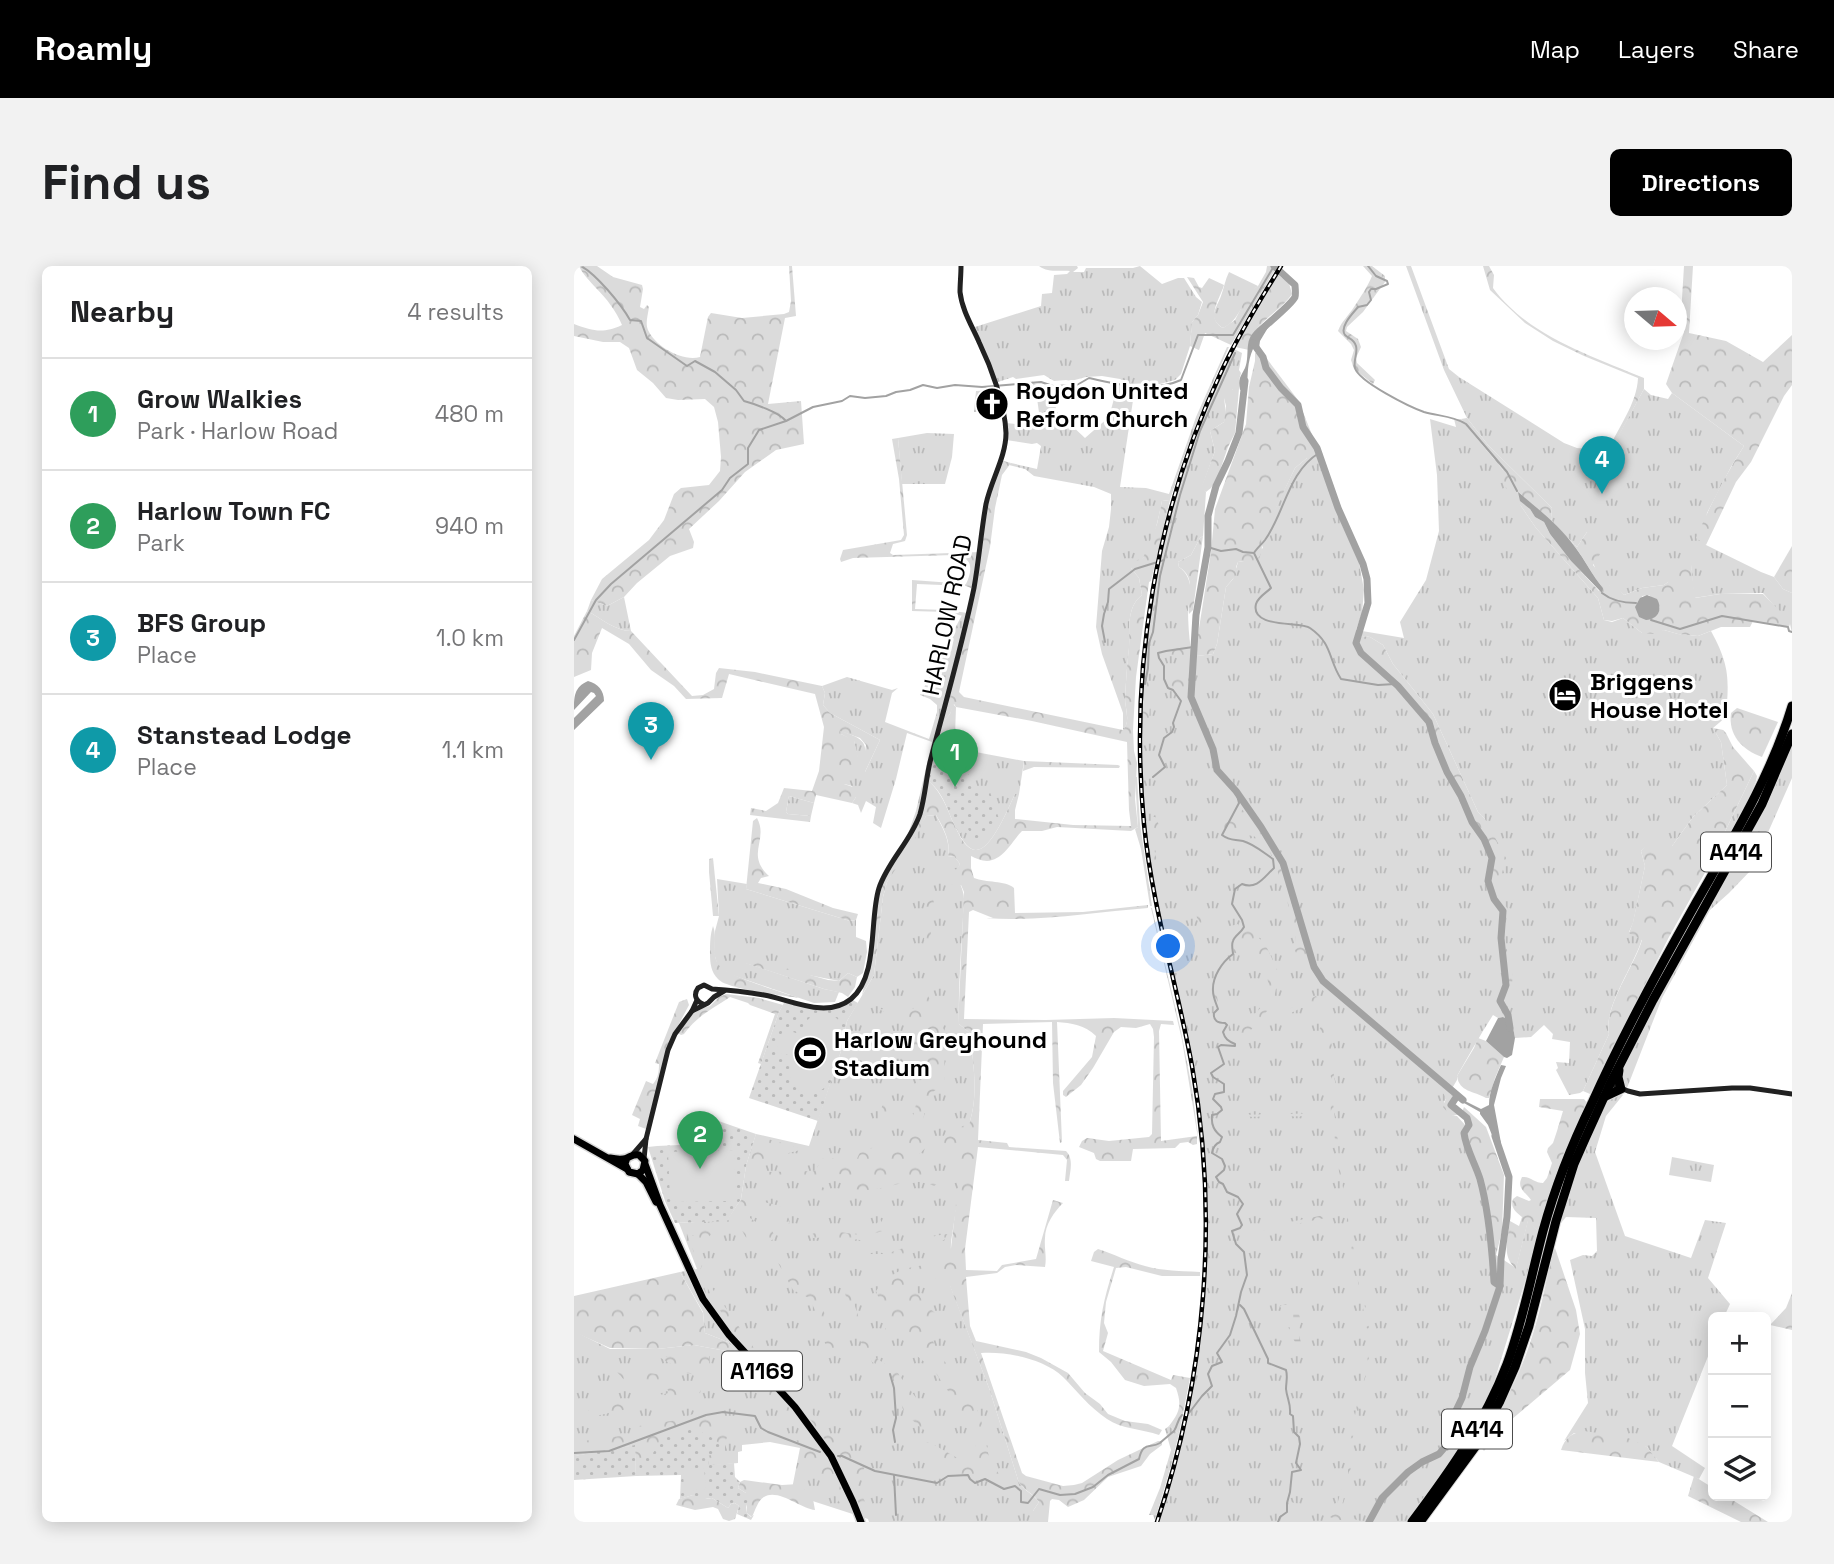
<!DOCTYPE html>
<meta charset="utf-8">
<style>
body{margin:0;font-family:"Space Grotesk",sans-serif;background:#f2f2f2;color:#202124}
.controls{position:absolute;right:21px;bottom:21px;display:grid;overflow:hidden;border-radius:10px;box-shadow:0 4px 18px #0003}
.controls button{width:63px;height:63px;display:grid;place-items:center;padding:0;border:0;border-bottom:2px solid #e0e0e0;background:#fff;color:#202124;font:35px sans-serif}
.compass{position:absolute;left:1050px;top:21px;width:63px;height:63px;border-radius:50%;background:#fff;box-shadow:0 4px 18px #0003;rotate:109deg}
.you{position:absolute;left:595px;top:681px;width:24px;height:24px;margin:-18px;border:5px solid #fff;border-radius:50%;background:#1a73e8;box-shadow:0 0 0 10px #1a73e833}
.badge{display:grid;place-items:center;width:46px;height:46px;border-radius:50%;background:#000;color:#fff;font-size:23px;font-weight:700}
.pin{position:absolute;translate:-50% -58px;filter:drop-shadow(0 2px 4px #0008)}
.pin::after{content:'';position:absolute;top:37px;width:24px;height:21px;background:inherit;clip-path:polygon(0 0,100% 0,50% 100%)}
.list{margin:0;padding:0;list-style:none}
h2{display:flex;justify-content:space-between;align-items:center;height:91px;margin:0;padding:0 28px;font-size:30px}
h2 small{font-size:23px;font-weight:400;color:#757577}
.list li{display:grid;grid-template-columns:46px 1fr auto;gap:21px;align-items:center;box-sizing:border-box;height:112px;padding:0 28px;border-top:2px solid #e0e0e0}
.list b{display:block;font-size:26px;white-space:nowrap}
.list p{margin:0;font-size:23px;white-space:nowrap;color:#757577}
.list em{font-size:23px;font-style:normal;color:#757577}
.icon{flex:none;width:38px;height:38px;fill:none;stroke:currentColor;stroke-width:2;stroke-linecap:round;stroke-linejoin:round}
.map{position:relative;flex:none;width:1218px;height:1256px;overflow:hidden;border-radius:10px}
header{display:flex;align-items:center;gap:42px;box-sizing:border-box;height:98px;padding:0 35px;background:#000;color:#fff}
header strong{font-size:33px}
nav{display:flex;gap:38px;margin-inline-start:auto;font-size:24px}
.intro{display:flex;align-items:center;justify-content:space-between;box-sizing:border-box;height:168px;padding:0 42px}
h1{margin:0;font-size:49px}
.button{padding:18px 32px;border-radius:10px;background:#000;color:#fff;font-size:24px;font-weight:700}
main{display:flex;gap:42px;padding:0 42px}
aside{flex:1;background:#fff;border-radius:10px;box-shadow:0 4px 18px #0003}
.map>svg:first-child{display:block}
.grass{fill:url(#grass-tufts);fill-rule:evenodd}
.forest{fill:url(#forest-crowns);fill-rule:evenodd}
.wetland{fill:url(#wetland-marsh)}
.cemetery{fill:url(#cemetery-stones)}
.park{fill:url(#park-dots)}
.pitch{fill:#dbdbdb}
.water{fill:#a2a2a2}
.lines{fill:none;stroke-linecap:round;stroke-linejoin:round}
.stream{stroke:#a2a2a2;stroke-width:2}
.river{stroke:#a2a2a2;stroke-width:7}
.primary-casing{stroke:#dbdbdb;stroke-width:10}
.highway-casing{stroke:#dbdbdb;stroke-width:11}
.secondary{stroke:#212121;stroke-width:5}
.primary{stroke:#000;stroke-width:7}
.highway{stroke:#000;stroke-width:9}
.rail-casing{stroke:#000;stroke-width:4.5}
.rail{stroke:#fff;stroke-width:2;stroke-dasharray:5;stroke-linecap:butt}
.labels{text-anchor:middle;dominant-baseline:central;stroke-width:6;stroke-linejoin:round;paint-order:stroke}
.shield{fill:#fff;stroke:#4c4c4c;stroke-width:2}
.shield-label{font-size:23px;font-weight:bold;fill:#000}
.poi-label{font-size:24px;font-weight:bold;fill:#000;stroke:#fff;text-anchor:start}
.street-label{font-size:24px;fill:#000;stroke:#fff}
</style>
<header>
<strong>Roamly</strong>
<nav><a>Map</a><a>Layers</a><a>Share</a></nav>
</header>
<div class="intro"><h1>Find us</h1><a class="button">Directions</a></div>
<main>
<aside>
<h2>Nearby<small>4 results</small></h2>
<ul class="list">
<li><span class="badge" style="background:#2e9e5b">1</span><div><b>Grow Walkies</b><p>Park · Harlow Road</p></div><em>480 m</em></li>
<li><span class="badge" style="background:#2e9e5b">2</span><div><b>Harlow Town FC</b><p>Park</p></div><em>940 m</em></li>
<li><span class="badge" style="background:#0f9aa8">3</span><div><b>BFS Group</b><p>Place</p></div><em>1.0 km</em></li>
<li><span class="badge" style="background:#0f9aa8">4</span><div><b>Stanstead Lodge</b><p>Place</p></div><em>1.1 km</em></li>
</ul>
</aside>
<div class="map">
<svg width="1218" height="1256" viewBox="0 0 1218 1256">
<defs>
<pattern id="grass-tufts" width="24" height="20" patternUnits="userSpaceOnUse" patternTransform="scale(1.75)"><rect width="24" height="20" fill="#dbdbdb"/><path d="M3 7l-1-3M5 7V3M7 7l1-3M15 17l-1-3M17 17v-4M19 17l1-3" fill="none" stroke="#bababa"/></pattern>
<pattern id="forest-crowns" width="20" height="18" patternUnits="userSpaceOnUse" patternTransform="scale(1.75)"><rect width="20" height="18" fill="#dbdbdb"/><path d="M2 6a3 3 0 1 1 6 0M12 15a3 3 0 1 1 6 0" fill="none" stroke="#bababa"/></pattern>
<pattern id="wetland-marsh" width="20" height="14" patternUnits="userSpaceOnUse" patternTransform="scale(1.75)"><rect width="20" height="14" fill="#dbdbdb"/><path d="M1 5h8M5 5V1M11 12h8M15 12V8" fill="none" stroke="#bababa"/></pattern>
<pattern id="cemetery-stones" width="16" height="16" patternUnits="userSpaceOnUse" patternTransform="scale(1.75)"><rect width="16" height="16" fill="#dbdbdb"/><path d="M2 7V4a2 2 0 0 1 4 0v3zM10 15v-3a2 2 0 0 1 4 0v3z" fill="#bababa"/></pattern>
<pattern id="park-dots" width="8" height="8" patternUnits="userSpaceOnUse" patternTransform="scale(1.75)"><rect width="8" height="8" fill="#dbdbdb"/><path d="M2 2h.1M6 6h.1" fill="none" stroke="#bababa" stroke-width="1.8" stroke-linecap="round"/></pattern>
</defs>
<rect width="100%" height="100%" fill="#fff"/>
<g class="grass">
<path d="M465,0H503L504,2L499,6H510L512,2H559L566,0L588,18L604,12H610L622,31L628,36L624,49L618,56L616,80L607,108L601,114L582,119L577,117L556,118L546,113L528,110L512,111L497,115L492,114L480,115L470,109L442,113L439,111L421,117L401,61L467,40L468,28L478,27L480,9L493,8L496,5C486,4 474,7 465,0Z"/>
<path d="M832,0H837L875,103L885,111L990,177L1003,182L1036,185L1070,123L1077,129L1094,133L1098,127L1170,180L1158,199L1133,247L1129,275L1132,279L1187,306L1200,311L1209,323L1218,327V367L1216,358L1189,327L1146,328L1120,332L1117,299L1090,319L1068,322L1050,329C1043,322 1044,324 1036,320C1018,310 1016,283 1013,266L1003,281L979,257L977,252L978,242L914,179L893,152L870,104Z"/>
<path d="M655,6L684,20C668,32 667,54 649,62C633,52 642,43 647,30C650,22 651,14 655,6Z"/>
<path d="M653,81H655C632,131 612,181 596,234L588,235C584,254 580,275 570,291C567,295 561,299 557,302L565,312L568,329C552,341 556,364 555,382C553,399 552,415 551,432C551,443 557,456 549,464V447L528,388L522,361L528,285L535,261L537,243V228L520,221L460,210L451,203L435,199L437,197L463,203L467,180L463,177L458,178L432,174V157L467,161L463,132L458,115C466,124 480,122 492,121L491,126L475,125L486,128L481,144L511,172L535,151L544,118L561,121L546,221L572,222L595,228L622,151Z"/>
<path d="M660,83L668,87L665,104L667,107L665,114V123H659L650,131L652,149L650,156L636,165L641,185L628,221L632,226L629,270L626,272L617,289L604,296L605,301C615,308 618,320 616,332C616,336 614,340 614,343C614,357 615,371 617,385L623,390L639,388L643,378L652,321L659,313L664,296L670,295L689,282L686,274L721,202L733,192H745L768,259L785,296L790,324L788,347L782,364L830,372L826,356L852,314L865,265L863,209L856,153L882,161L880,153H887L929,204L947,240L962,262L1024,332L1030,354L1038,356L1049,352L1068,367L1090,364L1104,368L1124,370L1137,365C1156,400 1155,413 1152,451L1139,462L1147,476L1153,519L1119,551L1098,580H1073L1067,585L1071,600L1059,657L1055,666L1068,673C1060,700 1029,742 1035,768L1009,825L1006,827L995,829L982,804L984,802L982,796L995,797L996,776L978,773L979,768L970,759L957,771L941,772L938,756L929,751L924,752L919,749C906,769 895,789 883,810V814L870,836L879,850H883L892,860L894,886L907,912L915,955L916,979L919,987L942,1002L954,954L966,967L917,1126L880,1193L834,1256H585C615,1158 632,1059 633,956C633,931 631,906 630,881L631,880L629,873L621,812L613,766L591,680L584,640L582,639C574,585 568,539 567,483C564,345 599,207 660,83ZM787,367L788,370L796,371L809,379L819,398L859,448L904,546L911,553L902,556L857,455L836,431L785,379Z"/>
<path d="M353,167L380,168L378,191L371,218H328L324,172Z"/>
<path d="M50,331L57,365C41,365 27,352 13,345L17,334L33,340Z"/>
<path d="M388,349L393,350L367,459L376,448L379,438L382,441L381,470L391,484L450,495L445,528H441C435,540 417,586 401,584C390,582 383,563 378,554C372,539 368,527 356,516L366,466L345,550L334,568L342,545L358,476L333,467L322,513L307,562L299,557L302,541L292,535L287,547L284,539L278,537L282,531L278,520L270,518V513L278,495L284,494L280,475L267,468L265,464C295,475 292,475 291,506L306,474L256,447L249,439L251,427L248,420L273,411L318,424L324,422L318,427L311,456L355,473L363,446V439L356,433L346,429Z"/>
<path d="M1218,481V512L1181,596L1180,601L1155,627L1136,644L1088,732L1053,822L1048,818L1046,807L1056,785L1151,610L1186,549Z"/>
<path d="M1180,505L1183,510L1182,515C1173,539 1152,588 1133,603Z"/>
<path d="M561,511H563L566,558L578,640H576L567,583L561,563L564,561Z"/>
<path d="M215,530L240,537L237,550L214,548L212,546Z"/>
<path d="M362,549C369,563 377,575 374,591L380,590L386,598C379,611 390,620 390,633C388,675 384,717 385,758L396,767C399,796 405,830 395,858L377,976L376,1019L415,1122L445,1217C451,1225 459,1228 465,1236L459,1245V1256H295L294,1253L217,1228L226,1182L196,1176L168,1179V1185L164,1186V1197L108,1202L107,1209L62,1210L61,1179L0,1190V1065L36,1083H83L120,1079L152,1085L179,1108L154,1076L131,1067L129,1046L106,1006L123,1003L105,957L153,954L167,933L172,900L182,868L235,880L268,782L273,755L300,709L309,631L313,616L352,550Z"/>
<path d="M143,613L173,618L172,623L276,655L282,654V671L292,675L293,686L289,707L283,711L274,707L265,715L172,697L250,723L265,726L261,736L240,737L158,709L144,701L140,687L141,665L145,650Z"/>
<path d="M577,642H578L607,765L618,822L625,878L608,774Z"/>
<path d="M1043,827L1049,829L1032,850L1021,886L1051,970L1117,992L1131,954L1152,957L1134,1012L1156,1038L1150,1051H1139V1078L1098,1180L1131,1202L1125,1213L1085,1196L1073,1181L1000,1167L990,1175L1014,1137L1011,1107V1063L996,994L1009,989L1018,990L1023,985L1022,952L992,951L987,957L985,955L1000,907L1034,832Z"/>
<path d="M1098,891L1140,899L1137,916L1095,909Z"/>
<path d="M595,1160L605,1168L597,1200L581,1254L579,1249H575L586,1222L597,1184L591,1163Z"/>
</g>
<g class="forest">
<path d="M5,0H23L39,11L68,19L69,23L66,41L70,43L73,39L75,41C74,49 71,57 74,64C81,80 108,96 126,91L134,51L137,47L168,52L210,48L215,46L217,35L215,0H218L222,50L211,52L194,138L227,135L230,178L202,184L171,206L145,235L115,263L120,276L119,282L96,290L63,317L50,331L33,340L17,334L28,313L75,274L90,254L100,228L107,222L135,219L146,205L147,191L144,156L140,141L131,133L104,134L92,132L79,117L63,104L55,82L46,76H29L0,70V58C19,65 29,68 48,59C42,45 33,33 22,22C16,15 9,9 5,0Z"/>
<path d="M693,0H697L701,4L657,79L631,67L625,84L616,80L618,56L624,49L629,36L613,11L620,12L625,21L628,22L635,12L650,19C646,33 631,52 649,62L661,54L675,26L684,20L692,6Z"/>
<path d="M789,0H798L811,10V16L789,46L773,61L772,65L784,73L787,81L782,92L783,97L801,114L799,118L780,103L777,94L780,84L777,78L764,65C767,56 775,49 780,41C786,32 794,20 798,10Z"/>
<path d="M909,0H915L920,9L919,22C954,70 1018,90 1070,112V123L1036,186L1034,185C1044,161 1063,138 1064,112L1010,90L979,75L951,57L916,24Z"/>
<path d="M1110,0H1119L1115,67L1152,75L1189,96L1218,69V119L1210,130L1177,196L1162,216L1132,279L1122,272C1136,240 1151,209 1170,180L1098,127L1092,118L1110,66L1106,65Z"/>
<path d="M704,9L715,17L718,28C707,46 672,61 675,84L661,81Z"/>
<path d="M687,85L724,134L739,171L749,189L745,192H733L721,202L687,274C689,285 688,290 679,297L670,295L664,296L662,301L663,308L652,321L643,378L639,388L623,390V375L637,286L641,243L672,158L675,121L681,95V87Z"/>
<path d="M659,123H665L661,167L654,181L643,213L637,222L632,226L627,222L641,185L636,165L650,156L652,140L649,128Z"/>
<path d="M893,152L914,179L978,242L977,252L979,257L1003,281L1013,266L1032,279L1019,299L1035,319L1044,322L1050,329L1068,322L1090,319L1094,316C1095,307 1101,300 1108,294L1113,295L1117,299L1121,332L1146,328H1189L1215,354L1216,358L1215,361L1179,355L1176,361H1147L1124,370L1104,368L1090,364L1081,368L1068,367L1049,352L1038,355L1030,354L1024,332L962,262L947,240L930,219L929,204L887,153ZM946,227C961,245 982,258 998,277C1010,291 1017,308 1029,322L1025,325L997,295L976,268L970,256L961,251ZM1075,329L1086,341L1084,348L1065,351L1068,330Z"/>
<path d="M324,172L333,269L331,275L319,278L316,287L319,289L406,286L413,234L426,194L437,197L428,209L421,242L416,281L385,426L390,431L549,464C557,455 551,443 551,432C552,415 553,398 555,381C556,364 552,341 568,329L565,312L557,302L558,296L569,292L583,258L588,235L596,234L577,315L575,316L562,411L559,464L560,485L563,497L561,533L564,561L557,565L483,561L468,565H448C438,575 430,594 413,595C408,595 401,592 397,590V602L400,612C412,617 431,614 440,622L441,647L509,646L574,639V642C520,646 466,656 412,652H419L399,644L395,646L390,753L472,754L540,752L599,755L600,759L587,758L585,765L587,875L623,870V878L619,879L614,876L606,877L601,882L559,883L557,895H526L522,893L520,887L505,881L508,875L513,872L535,875L575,871L578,868L580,771L579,763L576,758L562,762L547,761L540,766L519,802L507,819L492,831L489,829V825L518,791L522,770C511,759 497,757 483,756L488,876L486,877L479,817L478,756L409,758L404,874L433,877L435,881L492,885C500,893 496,905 495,915H491L493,894L489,889L404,881L391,983L392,1004L423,1005L428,999L462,993L479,934L489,937C480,946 471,959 471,972C470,982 473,991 471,1001L442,999L431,1001L423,1007L392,1011L396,1060L402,1075L452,1086L467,1092L494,1107L511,1127L526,1138L534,1148L551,1155L574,1158L588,1164L585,1169C569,1163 547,1163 533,1153C515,1141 503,1125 489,1111C470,1093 432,1085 407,1087L448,1207L452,1210L489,1220L500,1219L508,1217L544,1194L584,1175H588V1179L576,1188L567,1200L534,1211L510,1234L494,1241L485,1234L478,1233L476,1235L474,1256H459V1245L465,1236C459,1227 451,1225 445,1217L415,1122L376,1020L349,1006L341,1010C340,1028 349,1036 361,1047L355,1067L365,1088L390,1121L406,1149L415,1191L403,1201L410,1203L419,1200L425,1208L421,1218L399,1211L384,1209L365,1198L342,1177L355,1176L387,1194H395L400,1185L403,1175L396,1157L359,1103L343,1090L325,1069L311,1063L315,1040L306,1035L302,1025L311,1013L329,1003L350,999L366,991L377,982L387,894L377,895C374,884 369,879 358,876L345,888L349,902L356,908L366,910L369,914L360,920C340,909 316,922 295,924C288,924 280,923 272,923L287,917C277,906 260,907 247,911L248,921L259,926L250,927L244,922L241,912C225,907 207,913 191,912L194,906L241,905L248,893C261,890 267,898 282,895L286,886L295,884L303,878L327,881L335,873L337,857L346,824L341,810L330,806L325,797L331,782L334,761L328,752L303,743L338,745L350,721L371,766L370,819C367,821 363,823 360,825C350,836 348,856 350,869L366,874L374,865L395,858C405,830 399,796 396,767L385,758V738L390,626L387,619H378L377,614L382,609L379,604L383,603L386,598L380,590L374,591C377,575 370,563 362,549L352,550L340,575L313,616L309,631L300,709L288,729L299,679L304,624L311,608L335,570L345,551L355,501L393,351L373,346L338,345V314L392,318C399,303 399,291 380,289L279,292L267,296L266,293L269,284L327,274L330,269L325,213L318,173ZM343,318L392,320L399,323L394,347L372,344L341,343ZM380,438L382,441L458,455L553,476L555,544L557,560L499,559L441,553V544L445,528H441C435,540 417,586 401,584C389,582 383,563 378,554C372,539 367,527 356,516L365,474L366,461L376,448Z"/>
<path d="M629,270L619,344L615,348C612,331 624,313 605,301L604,296L617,289L626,272Z"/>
<path d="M1218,280V327L1209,323L1200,311Z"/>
<path d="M13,345C27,352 41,365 57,365L118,430L129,429L140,423L142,407L145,402L181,406L248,420L251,427L249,439L256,447L306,474L290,508L289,497L292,479L286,472L266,465L267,468L280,474L285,495H278L284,503L279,513H270V518L282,522V531L278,537L242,529L240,537L215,530L212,546L214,548L237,550L236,556L176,549L177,542L192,545L204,537L210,522L238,525L245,505L250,461L241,428L155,408L148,432L112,433L100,420L77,404L55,378L28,362L18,387L17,404L0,411V370Z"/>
<path d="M602,369L615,373C618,388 615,400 614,414C614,422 614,430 613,438C603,433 603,424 595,417L593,408L595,405L606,403L607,397L602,391L594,387C593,378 594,374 602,369Z"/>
<path d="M788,370L796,371L809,379L819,398L859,448L904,546L911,553L932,592L923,626L933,642L931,676L939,707L937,727L927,723L930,716L926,690L927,646L919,634L913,616L917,592L910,574L896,555L886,531L872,507L860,478L855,460L849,451L818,418L807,403L799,394L783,384L780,378L781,373Z"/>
<path d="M573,415L576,417C576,436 576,455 573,474L572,475C566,463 570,430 573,415Z"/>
<path d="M1163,442L1204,456L1188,491C1168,484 1154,469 1157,447Z"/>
<path d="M1139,462L1149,464L1152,467L1159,481L1180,505L1133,603L1095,671L1016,828L1009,825L1035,768C1029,742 1060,701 1068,674L1055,667L1059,656L1071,600L1067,585L1072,580H1098L1119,551L1153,519L1147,476Z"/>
<path d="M450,495L544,499L546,500L545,502H542L460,501L449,505Z"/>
<path d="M662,534L666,542L673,548L705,596L736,697L725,692L720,683L722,671L714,638L700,594L696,586L680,570L671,569L652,571L648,567C647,550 652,546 662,534Z"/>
<path d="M578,551H581C591,569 584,564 581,580C579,592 588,593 579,608L575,576Z"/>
<path d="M183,552C195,574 171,588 195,610L187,612L184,617L212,623L259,642L284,648L282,654L276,655L172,623L179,555Z"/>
<path d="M139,592L145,650H139L135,606V593Z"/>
<path d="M356,620L360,637L356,675L350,674L353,649L350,634Z"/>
<path d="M618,626L623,630L643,661L650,662L664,658L666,663L651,670L647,669L639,659L627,658L623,652L620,638L611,635L609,633L612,627Z"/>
<path d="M671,656L692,680L703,703L704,713L698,742L693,745L676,765L663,776L657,774L656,771H651L649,766L652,760L651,757C644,756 639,755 640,747L644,743L639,726V721L637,719L624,723L637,716L654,692C655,703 648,709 644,718C640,730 647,751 655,760L653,767L656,771L663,769L665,764C674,755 696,736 695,724C695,716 692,710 692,702L687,697L679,695L676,688L660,687C656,663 672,674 669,657Z"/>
<path d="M139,660C144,673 137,686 144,698C151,710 209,726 225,732C210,730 152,723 144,713C137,706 136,697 136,688C136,678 136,669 139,660Z"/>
<path d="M176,692L254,714L265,715L274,707L283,711L281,721L274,731L268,727L250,723L171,697Z"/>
<path d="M737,706L744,716L756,728L804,766L879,830C875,838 878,843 886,848L879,850L875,848L869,841L872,832L868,825L857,813L771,743C767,735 759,733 752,727C745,721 741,714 737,706Z"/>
<path d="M152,728L185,732L209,739L205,746L187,798L184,797L201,748L176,739L174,737L156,731C137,744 124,749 110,768L107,769L104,767L116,750L128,742L136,740L145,731Z"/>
<path d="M742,730L751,742L754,752L759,789L760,811L764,827L758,829L764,877L765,897L775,959L797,1072L794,1101L790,1114L785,1143L777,1180L776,1220L771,1227L766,1248L786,1255L785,1256C757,1256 738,1242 713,1238L714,1235L760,1249L767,1225L774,1212V1188L788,1111L793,1099L795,1073L771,948L667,969L666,966L770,945L758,850L652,851L653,849L757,847L756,827L760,824L751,786L753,783L749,771L745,764L749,757L746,748L739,738C726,741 714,750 701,752L700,750Z"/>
<path d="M113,733L115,739L97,773L72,863L64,860L66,853L58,849L72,815L79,818C84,812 85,806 85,798L81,797L105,736Z"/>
<path d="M904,772L912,775L930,791L921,812L915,832H912C900,825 885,826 883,810L900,782Z"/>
<path d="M312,829L316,831L309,866L298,870Z"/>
<path d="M966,833H1010L1013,837L974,931L966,967L954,955L942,1003C927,990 934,973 936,955L945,960L948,951C942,946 936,942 939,933L943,930L955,935L957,934C952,926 942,923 948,911C956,910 961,917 969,917L973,912L978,897L973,886L974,882L979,877L983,865L989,845L965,841Z"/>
<path d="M890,841L912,861L930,909L928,965L922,989L919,987L916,979L915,955L907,912L894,886L889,868L892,860L888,846Z"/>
<path d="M182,869L183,870L230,883L215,887H207L175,903L172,901Z"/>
<path d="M170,931C183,936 195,936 208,941L216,957L210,959L200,945L188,936L176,940V952L185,958L197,961L201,972L189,980H177L167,963L146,959L124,982L122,992L109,957L119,970L123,967V958L155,954C162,946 163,938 170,931Z"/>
<path d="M306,953L312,964L298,968L289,975L282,973L270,987L260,971L239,972L238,968L253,964L286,969L299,963Z"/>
<path d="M374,968L370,974L328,991L299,997L288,1004L278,1002L276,993L282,988H312L335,980L341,981C349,972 362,969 374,968Z"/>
<path d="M981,982L1002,1044L1006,1068L996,1104L931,1159L910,1185L906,1180C925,1147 944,1114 956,1077C966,1048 972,1017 978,987Z"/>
<path d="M524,983C540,988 555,996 571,1000C589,1005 607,1005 626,1006V1010H588L552,1001L542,1002L532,1036L530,1057L534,1067L529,1085L597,1114L599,1109L616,1112L605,1168L595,1160C606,1146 608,1139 602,1122L596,1118L570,1120L551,1114L537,1096L525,1086C525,1053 530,1032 540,1001L517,995L520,986Z"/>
<path d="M202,993C218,1004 226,1016 244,1027L261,1081L256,1087L248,1071L245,1052L235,1032L219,1024Z"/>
<path d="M128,999L130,1011L182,1085L194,1098L189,1102L155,1060L125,1007Z"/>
<path d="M264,1003L270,1006L289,1065L302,1092L322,1105L373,1173L350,1164L330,1147L323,1122L317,1107L298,1096L283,1069Z"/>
<path d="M106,1006L129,1047L131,1067L154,1076L183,1111L152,1085L120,1079L83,1083L36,1082L0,1066V1030Z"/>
<path d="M1218,1027V1064L1196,1059L1212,1042Z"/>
<path d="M132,1086L135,1089V1106L130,1112L111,1106L85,1091L114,1088L120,1091Z"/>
<path d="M200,1100L226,1105C227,1115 228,1128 233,1138C245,1163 270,1183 292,1198L283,1218L297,1249L288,1250L261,1192L244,1166L191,1104Z"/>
<path d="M43,1106H68L97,1110L127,1123L126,1127L26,1149L0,1161V1150L25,1141L95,1127L91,1117L52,1116Z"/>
<path d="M190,1112L212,1137L252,1191L267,1217L269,1235L265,1236L253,1215L227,1197V1181L218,1178L220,1174L230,1175C225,1154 201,1137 185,1123Z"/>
<path d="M127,1145L136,1146L154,1169L151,1176V1198L135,1199L133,1190L105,1169H92L79,1187L65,1193L66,1209L62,1210L61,1179L0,1190V1179L24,1171H39L58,1168L65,1160L103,1154Z"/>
<path d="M1010,1165L1052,1171L1073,1181L1085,1196L987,1184C991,1172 997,1167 1010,1165Z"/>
<path d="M1120,1210L1139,1222V1230H1152L1194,1256H1167L1114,1230Z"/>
<path d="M170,1214L208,1219L225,1218L239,1233L241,1244C227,1243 204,1222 190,1231C184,1234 181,1245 178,1251L173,1247L172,1227L164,1222L166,1216Z"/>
<path d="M119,1229L132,1233L138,1232L154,1242L157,1238L161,1237L165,1240L161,1253L155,1255L149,1253L144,1243L139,1241L121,1244L102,1239L105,1233Z"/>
</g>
<path class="wetland" d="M712,1038L718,1046L724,1047C728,1054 727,1058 724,1066L728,1080L726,1083C719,1077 711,1051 706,1040Z"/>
<path class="cemetery" d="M420,124L425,143L400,146L402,125Z"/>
<g class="park">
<path d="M365,469H373L404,526H416L426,556L401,575L394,563L385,568L366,525L356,516Z"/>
<path d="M277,733L284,737L273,755L268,782L244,855L175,832L205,746L211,735L249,742Z"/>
<path d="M130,850L182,868L172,900L167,933L153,955L101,957L91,935L74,881L83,880L128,878Z"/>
<path d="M115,1163L133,1168L146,1178V1187L133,1190L135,1199L160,1197L161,1211L166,1216L164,1222L172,1227L175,1232L172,1241L173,1247L177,1251L180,1249L177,1254L163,1248L165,1240L161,1237L157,1238L154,1242L138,1232L124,1234L119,1229L106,1233L107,1209H66L65,1193L79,1187L91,1169H105Z"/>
<path d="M61,1179L62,1210L0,1214V1190Z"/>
</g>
<g class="pitch">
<path d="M249,746C256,749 263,750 267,758C272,768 258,814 250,822C233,838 212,820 216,800L211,798L214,789L202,786L209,763L217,762L216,765L225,768C231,756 235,749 249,746Z"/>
<path d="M144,884L145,885L160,884L162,929L158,935L100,936L96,933L94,886Z"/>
<path d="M130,1202L132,1223L110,1225L109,1203Z"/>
</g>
<g class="water">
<path d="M692,56L695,60L686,75L685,82L679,83C673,97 674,108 673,122L666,124C664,112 666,112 671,102C674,95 673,86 674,79C675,68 684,61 692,56Z"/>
<path d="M944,226C963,242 986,260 1001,281C1011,294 1018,309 1029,322L1028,327L997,295L976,268L970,256L961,251L956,243L946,235Z"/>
<path d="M1073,329L1083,333C1089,344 1084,353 1072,354L1065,351L1061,341L1066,332Z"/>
<path d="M14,415C24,418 30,424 30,435L0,464V452L22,430L20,427L17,426L0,444C0,431 0,421 14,415Z"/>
<path d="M929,751L938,756L941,772L938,789L933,792L930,791L912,775L924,752Z"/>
<path d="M927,799L932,800L927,812L920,839L927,877H921L914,859L906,848V846L890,837L891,835L907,843L915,839C915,825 922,811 927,799Z"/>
</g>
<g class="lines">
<g class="stream">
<path d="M7,0C22,8 47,38 56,54L67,55L73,72L113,100L121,95L141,106L162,124L170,135C181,138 204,146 211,154"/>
<path d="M794,0L802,10L813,15L814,18L802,23H797L795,26L797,34L793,39L784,41C779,47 765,61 771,69C775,73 780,73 782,80C784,87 779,95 781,102C785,116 836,141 850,146C864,150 880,150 892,158L933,206L943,225"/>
<path d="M634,281V282"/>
<path d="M637,282L647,285L662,283L669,286L680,287C683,282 688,278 691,274C711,246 714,206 745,187"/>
<path d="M680,287L697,322C692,327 684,331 682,338C676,363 727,355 736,362C759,378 754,393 767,413L804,419L821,418"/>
<path d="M1028,327C1038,335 1049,337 1062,337"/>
<path d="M1077,354L1106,363L1148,350L1214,361L1215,365L1218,366"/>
<path d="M0,374L22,334L37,318L148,224L156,212L174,198V182L185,164L212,155L239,141L268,135L276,130L291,132L312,130L322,126L336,124L349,119L363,122L381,119L408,121L467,116L479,120L503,119L515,112C545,119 578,127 607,114L624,69H659L700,0"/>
<path d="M531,376L528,360L530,348L534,336L535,323L561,303L590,294"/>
<path d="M571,418L574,402L575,377L579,366L586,310L606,229L626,165L661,87"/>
<path d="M579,511L591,501L585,489L590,472L598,466L600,461L599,457L607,435L599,424L594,422L590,413V400L585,392L584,387L592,385L619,381"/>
<path d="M666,1039L670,1043L694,1093V1097L712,1104C714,1111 712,1116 712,1123C713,1133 717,1137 716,1148L719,1150L720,1166L725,1171L726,1178L722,1197L727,1204L718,1206L716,1226L713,1237V1246L706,1251L704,1256"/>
<path d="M316,1108L320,1122L322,1152L319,1164L321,1176"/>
<path d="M615,1147L628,1130L638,1120L634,1108L638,1100L648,1096L643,1087L656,1069L662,1050L667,1026L673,1009L670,986L662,978L658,965L666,962L668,959L663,948L669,938L664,931L653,926L649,918L645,916L642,911L650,904L651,900L648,893L638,887C639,881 641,878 646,876L648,871C640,865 637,859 638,849L643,848L648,844L647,841L639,833L641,828L650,826V818L639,811L637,807L650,798L644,781L647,779L661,780V778C654,775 651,773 649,766L653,759L651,757C644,757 639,755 640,747L644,743C642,737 639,731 639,725C638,711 648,696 659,688C659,685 657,679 659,675C660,670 667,667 670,661L668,654L658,638L661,623L668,618C683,624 690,611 700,602L699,593C690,587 680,578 669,575C660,573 656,575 648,569L665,537L662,525"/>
<path d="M0,1187L35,1185L132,1149L149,1146L181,1150L187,1162L194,1166L246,1186"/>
<path d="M264,1190H268L301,1205L363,1217L374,1210L394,1209L396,1213L401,1217L411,1213L430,1223L441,1220L447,1225V1236L454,1237L465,1223L486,1229L501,1228L519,1221L534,1209L565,1193C569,1175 576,1183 586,1177C588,1175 599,1166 600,1165C604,1159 603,1154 608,1149"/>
<path d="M320,1209L322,1249"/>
</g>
<g class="river">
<path d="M687,64C694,57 718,38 721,31C722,28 721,21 721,19L700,0"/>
<path d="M679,77L689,91L692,102L707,122L724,139L729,161L743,182L764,242L789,298L793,313L794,337L782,377L787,387L824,420L855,456L861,477L873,506L887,530L898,556L910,573L918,592L914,615L920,633L929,645L927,672L932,719L926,735L934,749L936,762"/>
<path d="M671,115L665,167L654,195L642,220L634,250V281L622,349L617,431L639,483L643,504L662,525L687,561L709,597L740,701L749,715L889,834"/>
<path d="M883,830L877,839L893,852L895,859L890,867C892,883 901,897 906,913C915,946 918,982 920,1016L926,1020"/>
<path d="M795,1256L808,1232L834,1206L848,1196L865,1188L871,1181L879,1151L888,1132L896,1101L911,1065L926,1020L927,993L933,951L935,911L921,870"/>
</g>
<defs>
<g id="primary">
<path d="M0,873L53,903"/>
<path d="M36,892C41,893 48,894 53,892C58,890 59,888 65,889L71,895L69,904L64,908L55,906L51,898L53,892"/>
<path d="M71,898L86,939L129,1033L155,1069L221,1141L257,1190L279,1236L287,1256"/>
<path d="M64,908L72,916L82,936"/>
</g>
<g id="highway">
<path d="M1030,831L1047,823L1044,811L1045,804"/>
<path d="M838,1256C876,1205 910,1158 933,1098C949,1055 957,1010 969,965C981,921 998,878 1018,837C1049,768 1086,701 1123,635C1159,572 1197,510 1218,440"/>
<path d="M846,1256L901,1181L926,1135L941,1101L955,1060L982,955L1000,898L1011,873L1036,818L1079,734L1188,538L1218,468"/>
</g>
</defs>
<use href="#primary" class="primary-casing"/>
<use href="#highway" class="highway-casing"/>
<g class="secondary">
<path d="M129,738C122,735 119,729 124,722L130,719L138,723C155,724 173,726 190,729C218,734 252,753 277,733C305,710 295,653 305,622C314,595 337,575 346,548C351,531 352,513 356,496C371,438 388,380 400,322C405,294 407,266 412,238C417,214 432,191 432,167C431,138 417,101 405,76C398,60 388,44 386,26C386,18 387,9 387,0"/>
<path d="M118,745L134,737L140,731L150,725"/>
<path d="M1035,817L1054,825L1066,828L1158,822H1176L1218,828"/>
<path d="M59,888L72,873"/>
<path d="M70,893L72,873L94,784L101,768L118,745L123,734"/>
</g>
<use href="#primary" class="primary"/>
<use href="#highway" class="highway"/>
<defs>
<path id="rail" d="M583,1256C632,1111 645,951 618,800C603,718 578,641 570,558C555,402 582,243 649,102C666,66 687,33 707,0"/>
</defs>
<use href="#rail" class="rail-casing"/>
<use href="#rail" class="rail"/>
</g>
<defs>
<symbol id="church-disc" viewBox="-11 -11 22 22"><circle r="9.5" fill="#000" stroke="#fff"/><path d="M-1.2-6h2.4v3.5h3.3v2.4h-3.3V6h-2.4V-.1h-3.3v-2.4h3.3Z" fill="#fff"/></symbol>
<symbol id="hotel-disc" viewBox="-11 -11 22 22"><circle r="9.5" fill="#000" stroke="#fff"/><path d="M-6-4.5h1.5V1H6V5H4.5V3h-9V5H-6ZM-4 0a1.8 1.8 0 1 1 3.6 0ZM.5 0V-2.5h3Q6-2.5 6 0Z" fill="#fff"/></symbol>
<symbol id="stadium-disc" viewBox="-11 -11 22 22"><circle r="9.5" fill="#000" stroke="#fff"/><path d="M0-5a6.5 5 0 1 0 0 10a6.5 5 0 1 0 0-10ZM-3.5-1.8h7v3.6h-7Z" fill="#fff"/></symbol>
</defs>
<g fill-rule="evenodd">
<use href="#church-disc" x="399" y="119" width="38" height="38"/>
<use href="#hotel-disc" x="972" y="410" width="38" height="38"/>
<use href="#stadium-disc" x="217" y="768" width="38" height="38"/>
</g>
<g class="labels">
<g class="shield">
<rect x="1127" y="566.5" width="70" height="39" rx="5"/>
<rect x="148" y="1085.5" width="80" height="39" rx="5"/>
<rect x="868" y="1143.5" width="70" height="39" rx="5"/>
</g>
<g class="shield-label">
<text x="1162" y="586">A414</text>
<text x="188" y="1105">A1169</text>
<text x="903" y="1163">A414</text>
</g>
<g class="poi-label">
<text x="442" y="124">Roydon United<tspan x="442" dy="28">Reform Church</tspan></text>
<text x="1016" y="415">Briggens<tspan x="1016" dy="28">House Hotel</tspan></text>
<text x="260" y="773">Harlow Greyhound<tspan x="260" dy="28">Stadium</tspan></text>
</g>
<g class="street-label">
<text transform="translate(373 349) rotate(-78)">HARLOW ROAD</text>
</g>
</g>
</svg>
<div class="controls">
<button>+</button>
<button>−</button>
<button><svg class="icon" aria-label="layers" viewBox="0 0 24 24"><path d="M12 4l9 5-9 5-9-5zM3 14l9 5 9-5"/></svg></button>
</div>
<svg class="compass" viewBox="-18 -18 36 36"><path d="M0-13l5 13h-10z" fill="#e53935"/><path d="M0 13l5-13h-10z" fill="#757577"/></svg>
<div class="you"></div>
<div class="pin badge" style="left:381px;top:521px;background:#2e9e5b">1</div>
<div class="pin badge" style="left:126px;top:903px;background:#2e9e5b">2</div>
<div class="pin badge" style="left:77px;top:494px;background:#0f9aa8">3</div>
<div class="pin badge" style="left:1028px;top:228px;background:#0f9aa8">4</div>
</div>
</main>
